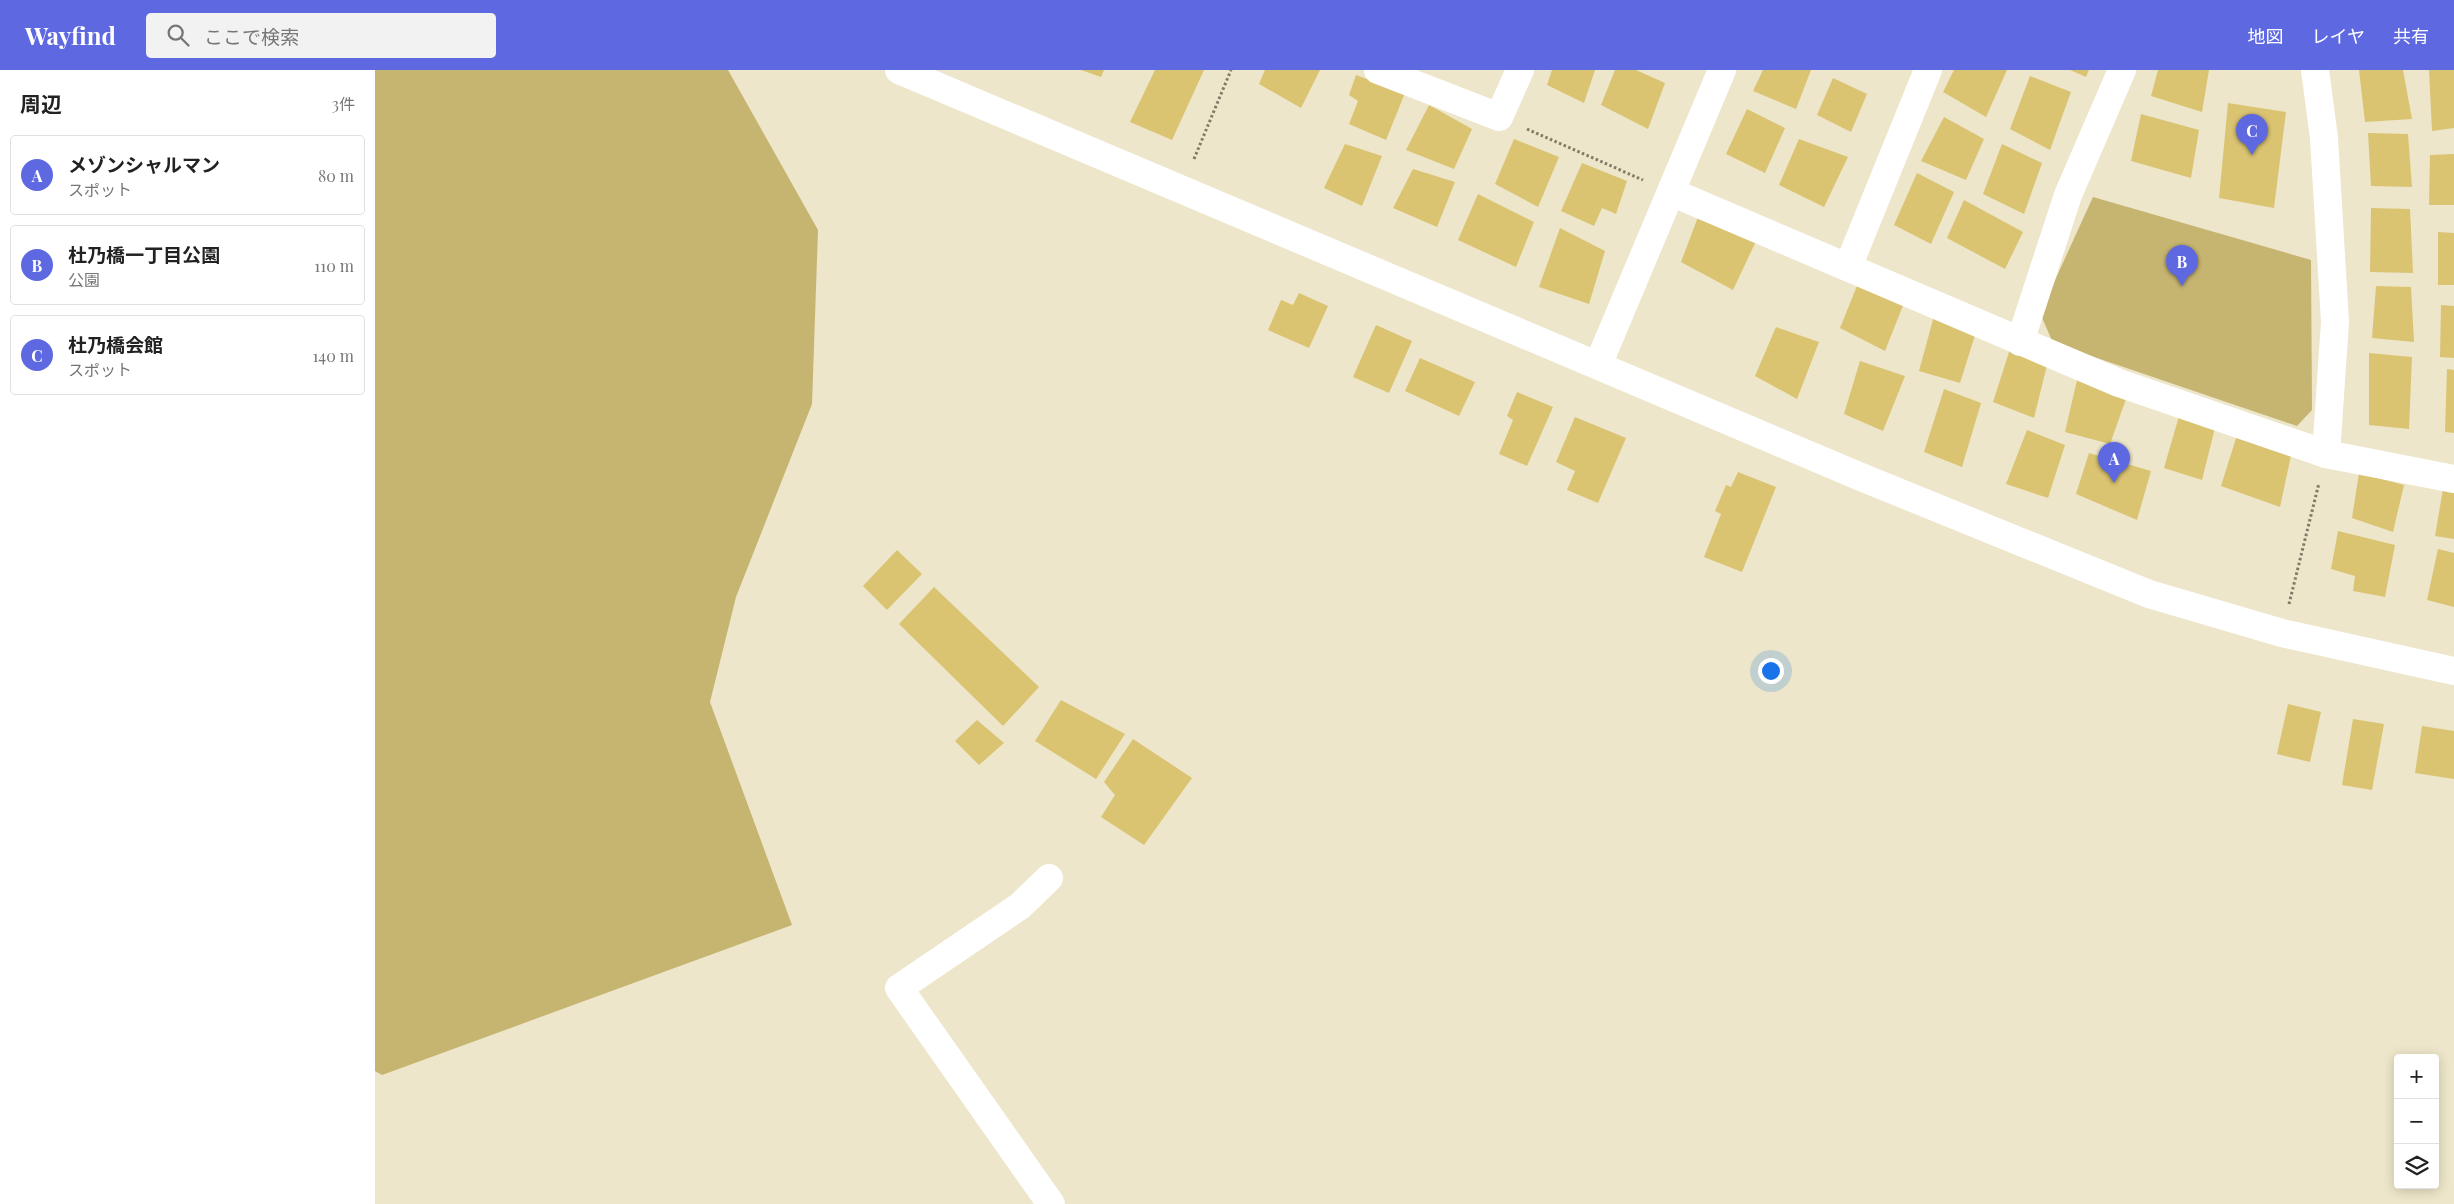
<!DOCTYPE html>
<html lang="ja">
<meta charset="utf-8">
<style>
body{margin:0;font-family:"Playfair Display","Noto Sans JP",serif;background:#f2f2f2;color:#222}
.controls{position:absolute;right:15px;bottom:15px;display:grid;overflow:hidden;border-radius:5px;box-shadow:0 2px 12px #0003}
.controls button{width:45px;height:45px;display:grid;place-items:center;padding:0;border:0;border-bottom:1px solid #e0e0e0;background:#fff;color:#222;font:25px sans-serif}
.you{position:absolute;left:1395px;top:600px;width:18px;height:18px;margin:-12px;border:4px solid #fff;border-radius:50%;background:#1a73e8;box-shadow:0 0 0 8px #1a73e833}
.badge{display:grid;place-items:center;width:32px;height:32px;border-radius:50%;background:#5e69e1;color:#fff;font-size:16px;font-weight:700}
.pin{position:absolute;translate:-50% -41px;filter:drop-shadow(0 1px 2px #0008)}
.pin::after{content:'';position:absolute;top:26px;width:18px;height:15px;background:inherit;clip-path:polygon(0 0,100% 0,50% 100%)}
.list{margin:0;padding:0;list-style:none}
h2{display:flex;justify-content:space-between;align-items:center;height:65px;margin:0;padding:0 20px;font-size:21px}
h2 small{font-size:16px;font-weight:400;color:#767676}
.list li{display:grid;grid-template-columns:32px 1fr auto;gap:15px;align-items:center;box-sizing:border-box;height:80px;margin:0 10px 10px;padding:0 10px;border:1px solid #e0e0e0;border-radius:5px}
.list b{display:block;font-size:19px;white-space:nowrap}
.list p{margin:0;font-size:16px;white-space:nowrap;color:#767676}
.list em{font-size:16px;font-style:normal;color:#767676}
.icon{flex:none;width:28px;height:28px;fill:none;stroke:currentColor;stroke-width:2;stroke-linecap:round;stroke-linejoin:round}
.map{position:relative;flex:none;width:2079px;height:1134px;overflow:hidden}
header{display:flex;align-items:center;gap:30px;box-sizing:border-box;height:70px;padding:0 25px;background:#5e69e1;color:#fff}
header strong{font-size:24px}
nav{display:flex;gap:28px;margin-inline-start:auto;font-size:18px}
.search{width:350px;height:45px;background:#f2f2f2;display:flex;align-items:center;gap:12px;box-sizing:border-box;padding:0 18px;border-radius:5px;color:#767676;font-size:19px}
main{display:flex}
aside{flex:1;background:#fff}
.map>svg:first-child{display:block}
.green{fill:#c6b471}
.building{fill:#dac472}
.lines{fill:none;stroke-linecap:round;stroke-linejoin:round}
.path{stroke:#7f7b68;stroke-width:3;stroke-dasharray:2.5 2.5;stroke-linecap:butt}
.minor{stroke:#fff;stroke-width:28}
</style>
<header>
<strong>Wayfind</strong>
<div class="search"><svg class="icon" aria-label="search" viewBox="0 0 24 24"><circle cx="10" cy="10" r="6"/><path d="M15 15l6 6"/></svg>ここで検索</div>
<nav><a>地図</a><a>レイヤ</a><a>共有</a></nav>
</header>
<main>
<aside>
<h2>周辺<small>3件</small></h2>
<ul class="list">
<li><span class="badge">A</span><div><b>メゾンシャルマン</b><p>スポット</p></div><em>80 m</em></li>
<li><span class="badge">B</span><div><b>杜乃橋一丁目公園</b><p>公園</p></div><em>110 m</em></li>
<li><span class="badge">C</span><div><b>杜乃橋会館</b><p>スポット</p></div><em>140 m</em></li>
</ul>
</aside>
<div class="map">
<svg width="2079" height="1134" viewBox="0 0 2079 1134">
<rect width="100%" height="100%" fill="#ede6ca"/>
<g class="green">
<path d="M0,0H353L443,160L437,334L361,527L335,632L417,855L7,1005L0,1001Z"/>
<path d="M1718,127L1936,190L1937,340L1922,356L1678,273L1665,243Z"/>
</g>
<g class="building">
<path d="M706,0H729L726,7Z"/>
<path d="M780,0H829L797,70L755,52Z"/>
<path d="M890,0H945L926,38L884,14Z"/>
<path d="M1177,0H1220L1209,33L1172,15Z"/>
<path d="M1240,0H1261L1290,13L1273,59L1226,35Z"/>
<path d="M1388,0H1436L1421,39L1378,21Z"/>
<path d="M1579,0H1632L1611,47L1568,22Z"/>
<path d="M1695,0H1714L1711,7Z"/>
<path d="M1783,0H1834L1827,42L1776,26Z"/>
<path d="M1984,0H2028L2037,49L1990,52Z"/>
<path d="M2054,0H2079V58L2057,61Z"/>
<path d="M981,5L1030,23L1011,70L974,54L983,31L974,25Z"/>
<path d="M1655,6L1696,22L1675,80L1635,59Z"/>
<path d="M1458,8L1492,24L1476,62L1442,45Z"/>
<path d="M1853,33L1911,42L1899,138L1844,128Z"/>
<path d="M1054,35L1097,59L1079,99L1031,80Z"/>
<path d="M1372,39L1410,58L1390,103L1351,84Z"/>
<path d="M1766,44L1824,60L1816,108L1756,91Z"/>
<path d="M1569,47L1609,69L1591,110L1546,91Z"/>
<path d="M1993,63L2033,64L2037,117L1996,116Z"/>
<path d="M1139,69L1184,87L1163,137L1120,114Z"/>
<path d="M1424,69L1473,87L1449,137L1404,115Z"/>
<path d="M970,74L1007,86L987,136L949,118Z"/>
<path d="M1627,74L1667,93L1649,144L1608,124Z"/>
<path d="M2079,84V135H2054L2055,85Z"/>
<path d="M1207,93L1252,111L1241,144L1227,138L1219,156L1186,141Z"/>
<path d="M1038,99L1080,112L1062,157L1018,138Z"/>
<path d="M1542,103L1579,122L1556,174L1519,155Z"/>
<path d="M1103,124L1159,152L1141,197L1083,170Z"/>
<path d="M1589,130L1648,162L1630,199L1572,168Z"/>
<path d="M1996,138L2035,139L2038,203L1995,202Z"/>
<path d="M1323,147L1383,167L1358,220L1306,192Z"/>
<path d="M1185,158L1230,181L1214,234L1164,217Z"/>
<path d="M2063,162L2079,163V215H2063Z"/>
<path d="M1484,211L1529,233L1510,281L1465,258Z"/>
<path d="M2001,216L2036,217L2039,272L1997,268Z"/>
<path d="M924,223L953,236L934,278L893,260L906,230L918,235Z"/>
<path d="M2066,235L2079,236V288L2065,287Z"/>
<path d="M1560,242L1601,262L1585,313L1544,301Z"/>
<path d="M1001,255L1037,271L1014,323L978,307Z"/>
<path d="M1401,257L1444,272L1422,329L1380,306Z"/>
<path d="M1635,279L1672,295L1659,348L1618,332Z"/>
<path d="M1994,283L2037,287L2034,359L1994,355Z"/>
<path d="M1045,288L1100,312L1084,346L1030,321Z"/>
<path d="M1485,291L1530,306L1508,361L1469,344Z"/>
<path d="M2072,299L2079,300V363L2070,362Z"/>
<path d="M1702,310L1751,329L1735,374L1690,362Z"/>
<path d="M1569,319L1606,333L1587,397L1549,382Z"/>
<path d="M1142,322L1178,337L1152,396L1124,384L1138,350L1132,346Z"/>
<path d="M1804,346L1840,358L1827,410L1789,398Z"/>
<path d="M1200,347L1251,368L1223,433L1192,420L1200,401L1181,392Z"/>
<path d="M1652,360L1690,375L1673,428L1631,414Z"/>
<path d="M1862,365L1917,381L1905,437L1846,416Z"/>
<path d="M1714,383L1776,401L1762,450L1701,424Z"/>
<path d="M1363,402L1401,417L1367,502L1329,487L1346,444L1340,441L1351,415L1356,417Z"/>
<path d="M1984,403L2029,415L2018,462L1977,448Z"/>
<path d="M2068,419L2079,422V469L2060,466Z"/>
<path d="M1963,461L2020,475L2010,527L1978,521L1980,506L1956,499Z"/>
<path d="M2063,479L2079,483V537L2052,530Z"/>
<path d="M522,480L547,504L512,540L488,516Z"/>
<path d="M559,517L664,617L628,656L524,554Z"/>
<path d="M686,630L750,664L721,709L660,671Z"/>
<path d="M1913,634L1946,642L1935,692L1902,684Z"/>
<path d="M1978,649L2009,654L1997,720L1967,715Z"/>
<path d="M602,650L629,673L604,695L580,671Z"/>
<path d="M2047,656L2079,661V709L2040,703Z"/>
<path d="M758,669L817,708L769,775L726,747L740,725L729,712Z"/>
</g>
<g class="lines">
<g class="path">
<path d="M1152,59L1268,110"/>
<path d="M819,89L856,0"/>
<path d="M1914,534L1944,413"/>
</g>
<g class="minor">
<path d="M524,0L1486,407L1774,524L1907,563L2079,601"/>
<path d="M1003,0L1124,47L1145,0"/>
<path d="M1940,0L1949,68L1960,252L1951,384"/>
<path d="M1296,122L1744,313L1951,384L2079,409"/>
<path d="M1473,197L1553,0"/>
<path d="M1645,272L1693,125L1747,0"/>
<path d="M1223,295L1347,0"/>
<path d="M674,808L645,836L524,918L676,1134"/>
</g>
</g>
</svg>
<div class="controls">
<button>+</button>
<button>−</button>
<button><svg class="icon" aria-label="layers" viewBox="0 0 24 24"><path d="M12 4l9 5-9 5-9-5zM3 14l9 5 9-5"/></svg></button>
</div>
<div class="you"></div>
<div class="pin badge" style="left:1739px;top:413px">A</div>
<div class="pin badge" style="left:1807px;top:216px">B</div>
<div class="pin badge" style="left:1877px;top:85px">C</div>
</div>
</main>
